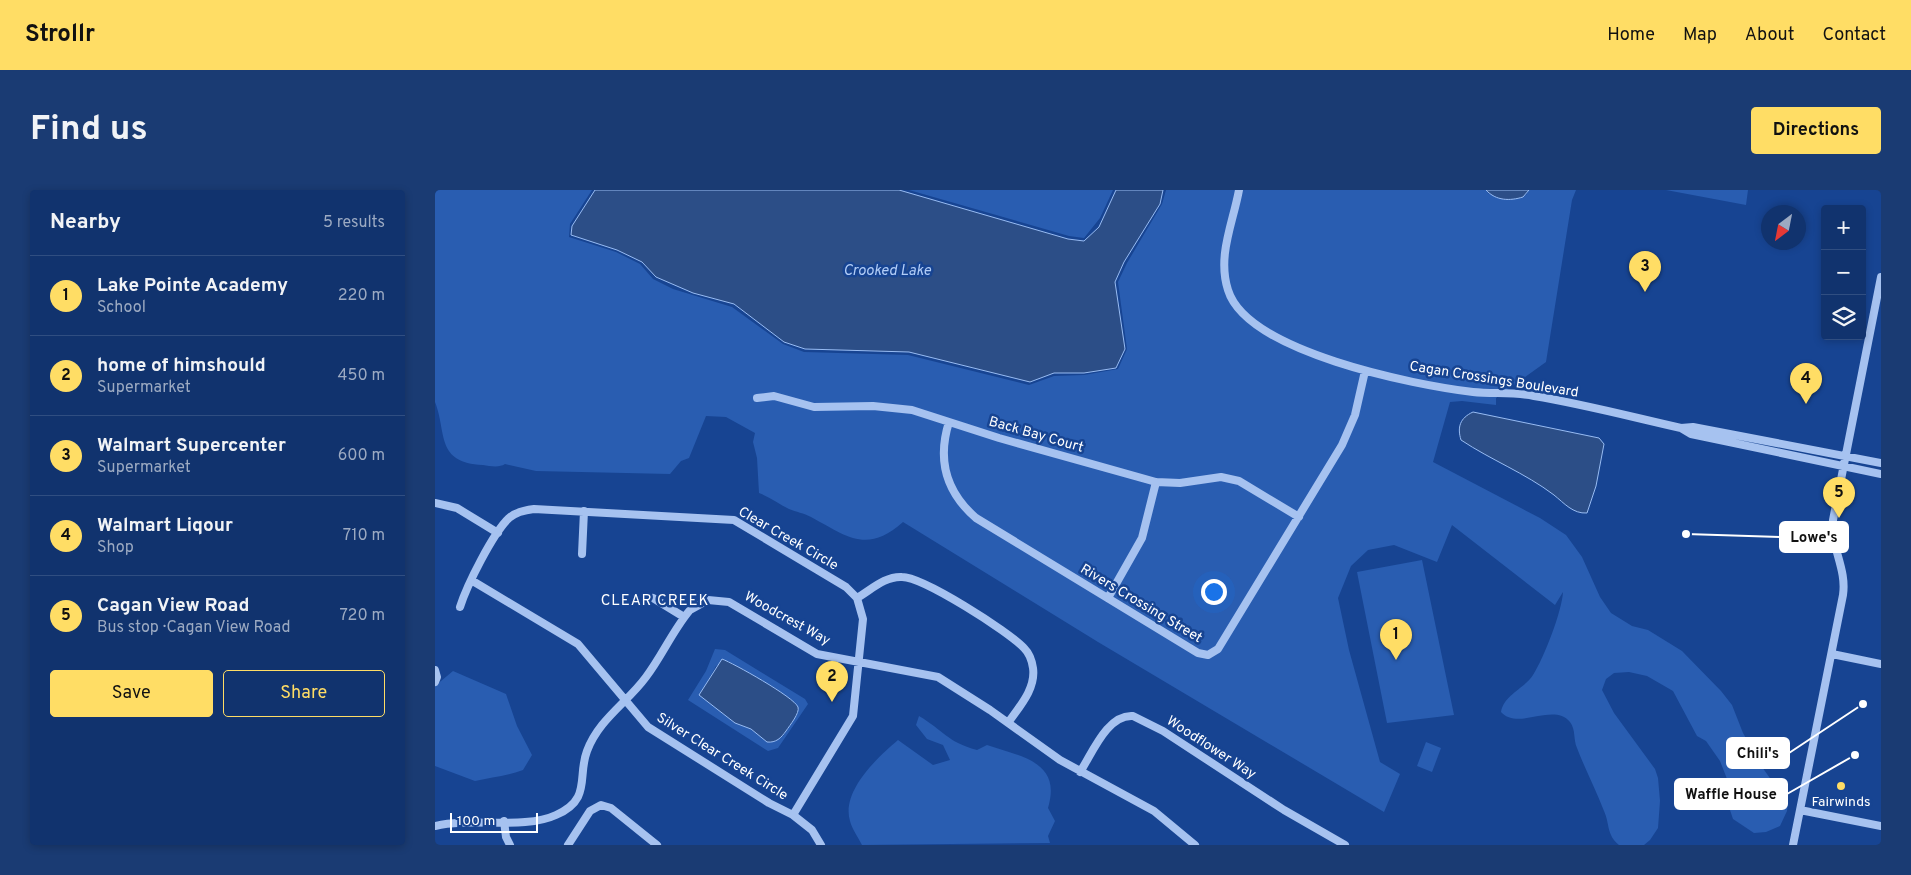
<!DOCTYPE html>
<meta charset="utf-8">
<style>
body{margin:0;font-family:Overpass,sans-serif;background:#1a3b73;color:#f1f3f6}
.controls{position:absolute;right:15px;top:15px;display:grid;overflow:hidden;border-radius:5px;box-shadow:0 2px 8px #0003}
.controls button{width:45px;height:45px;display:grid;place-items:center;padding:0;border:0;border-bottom:1px solid #304e81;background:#11336e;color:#f1f3f6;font:25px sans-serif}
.compass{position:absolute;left:1326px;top:15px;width:45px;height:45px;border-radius:50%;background:#11336e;box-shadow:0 2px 8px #0003;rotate:212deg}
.scale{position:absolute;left:15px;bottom:12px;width:88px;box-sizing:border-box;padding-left:5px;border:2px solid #fff;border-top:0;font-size:14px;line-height:18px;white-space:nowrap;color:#fff;-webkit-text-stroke:4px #174492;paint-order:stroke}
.you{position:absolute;left:778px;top:401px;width:18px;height:18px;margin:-12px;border:4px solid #fff;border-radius:50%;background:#1a73e8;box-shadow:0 0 0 8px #1a73e833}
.badge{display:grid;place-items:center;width:32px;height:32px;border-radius:50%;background:#ffdd65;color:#111;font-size:16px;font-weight:700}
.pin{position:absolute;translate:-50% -41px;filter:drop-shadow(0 1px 2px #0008)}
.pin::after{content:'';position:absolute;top:26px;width:18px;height:15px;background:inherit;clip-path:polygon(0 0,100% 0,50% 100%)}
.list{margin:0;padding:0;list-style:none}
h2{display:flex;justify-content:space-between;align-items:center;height:65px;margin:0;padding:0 20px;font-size:21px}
h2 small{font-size:16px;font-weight:400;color:#9caac2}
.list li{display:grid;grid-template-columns:32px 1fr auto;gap:15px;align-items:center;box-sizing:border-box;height:80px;padding:0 20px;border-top:1px solid #304e81}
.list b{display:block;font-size:19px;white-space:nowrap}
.list p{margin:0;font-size:16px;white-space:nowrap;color:#9caac2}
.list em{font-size:16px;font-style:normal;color:#9caac2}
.actions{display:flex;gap:10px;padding:15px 20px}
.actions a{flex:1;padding:11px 0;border:1px solid #ffdd65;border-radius:5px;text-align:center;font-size:18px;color:#ffdd65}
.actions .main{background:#ffdd65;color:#111}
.icon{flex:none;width:28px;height:28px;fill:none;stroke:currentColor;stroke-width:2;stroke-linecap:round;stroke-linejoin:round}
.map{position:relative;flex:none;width:1446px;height:655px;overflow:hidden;border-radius:5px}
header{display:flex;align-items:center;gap:30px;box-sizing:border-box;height:70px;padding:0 25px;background:#ffdd65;color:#111}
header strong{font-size:24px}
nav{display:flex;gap:28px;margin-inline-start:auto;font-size:18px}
.intro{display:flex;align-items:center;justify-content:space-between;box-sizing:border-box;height:120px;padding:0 30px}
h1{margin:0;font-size:35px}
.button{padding:12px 22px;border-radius:5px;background:#ffdd65;color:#111;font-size:18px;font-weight:700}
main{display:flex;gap:30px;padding:0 30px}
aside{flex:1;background:#11336e;border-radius:5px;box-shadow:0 2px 8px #0003}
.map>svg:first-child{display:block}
</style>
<header>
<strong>Strollr</strong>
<nav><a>Home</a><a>Map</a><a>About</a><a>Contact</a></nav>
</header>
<div class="intro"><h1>Find us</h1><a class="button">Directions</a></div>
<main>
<aside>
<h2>Nearby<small>5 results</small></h2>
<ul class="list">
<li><span class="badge">1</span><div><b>Lake Pointe Academy</b><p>School</p></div><em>220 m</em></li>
<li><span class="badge">2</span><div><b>home of himshould</b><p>Supermarket</p></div><em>450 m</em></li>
<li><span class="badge">3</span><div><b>Walmart Supercenter</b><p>Supermarket</p></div><em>600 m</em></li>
<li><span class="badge">4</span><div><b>Walmart Liqour</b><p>Shop</p></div><em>710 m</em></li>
<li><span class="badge">5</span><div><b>Cagan View Road</b><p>Bus stop · Cagan View Road</p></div><em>720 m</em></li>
</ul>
<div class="actions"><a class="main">Save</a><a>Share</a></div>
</aside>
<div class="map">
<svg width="1446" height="655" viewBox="0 0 1446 655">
<rect width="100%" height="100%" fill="#174492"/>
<!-- green -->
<path fill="#295db1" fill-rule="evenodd" d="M0,0H157L135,34L134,47L181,62L205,74L218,89L238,99L297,117L348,154L369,162L473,165L594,195L619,186L649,185L683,179L692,159L683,92L692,73L727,14L731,0H1051L1054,4L1091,5L1094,0H1141L1137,10L1111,172L1061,208V215L1027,211L1015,212L998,272L1105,328L1131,345L1147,367L1165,407L1176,423L1197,436L1213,440L1247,461L1286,501L1297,515L1308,543L1327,577L1342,598L1350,604L1353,613L1352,621L1345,636L1331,642L1319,643L1298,629L1295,620L1294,594L1285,571L1271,551L1262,546L1238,501L1212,486L1194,482L1179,483L1171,489L1167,500L1179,523L1220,579L1223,588L1225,611L1223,638L1215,650L1209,655H1184C1171,644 1175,634 1169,621C1161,600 1150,579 1142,558C1138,549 1141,540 1135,532C1118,512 1083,541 1066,522C1069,505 1089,499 1098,485C1109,468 1127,421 1128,402L1120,415L1017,335L1002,372L959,355L933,360L916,376L903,408L914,460L945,572L965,584L949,622L663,452L468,332C432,364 413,347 376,327C369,323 361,322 354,319C344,314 335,307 324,303L322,268L318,252L320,243L291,227L271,226L254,268L246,271L235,284L101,281L70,274C64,278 55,276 48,275C0,273 12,242 0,212Z
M474,0H678L665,28L649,48L634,46Z
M1231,0H1313L1311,15Z
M987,370L1019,525L952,533L922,382Z
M280,459L290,460L370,509L373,514L343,558L333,561L253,510L271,481ZM293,471L340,498L359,512L363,523L348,546L326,547L316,539L300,533L265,505L281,476Z
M18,481L71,504L82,536L97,565L88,580C72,586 56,587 40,591L0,576V496Z
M484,526C508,540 512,552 542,560L552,555C586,567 627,571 613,618L620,631L613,646L615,653L427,655C423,647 417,639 415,631C406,601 443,567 463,550L498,575L515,570L508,555L492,549L481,535Z
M991,552L1006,558L997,582L982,576Z"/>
<!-- water -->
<path fill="#2c4e87" stroke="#98bcf3" d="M160,0H464L633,49L649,51L664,37L681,0H728L725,14L689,72L680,92L690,159L681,178L649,183H619L595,192L474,162L370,159L349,152L299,114L258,103L221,87L207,72L182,60L136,45L137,36Z
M1051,0H1094L1088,7C1075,11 1061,11 1051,0Z
M1038,222L1164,248L1169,254L1161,296L1152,323C1138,324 1129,313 1119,305C1090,283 1056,270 1026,250C1022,237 1025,228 1038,222Z
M287,469C298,473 359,507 363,517C365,523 355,535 351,541C346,548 341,553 332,552L316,539L300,533L264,505Z"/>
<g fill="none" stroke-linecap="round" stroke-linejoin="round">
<!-- minor -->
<path stroke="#a6c2f0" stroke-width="8" d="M804,0C798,33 782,66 793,100C812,162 979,195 1038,202C1058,204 1079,202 1099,206C1148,214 1197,227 1246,238L1258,237L1446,273
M322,208L339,206L379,217L438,216L477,220L564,248L721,292L745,293L786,287L804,291L864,327
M514,232C502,270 511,302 541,328L763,463L773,465L783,459L907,255L920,225L930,181
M1246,238L1256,244L1446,284
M0,313L22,318L63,343
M147,364L149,321
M36,390L143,454L213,537L334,613L358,625L377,640L386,655
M218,408L249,427
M422,408C436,400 450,386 467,387C488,387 573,441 589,458C594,463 597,471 598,478C601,499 584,517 573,533
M673,408L707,348L721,292
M25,417C32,395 58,343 74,328C81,322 90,320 99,319L299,330L411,397L422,408L428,429L418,526L358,625
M1397,464L1446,474
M0,480L2,487L0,492
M645,582C657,564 672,524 698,526L728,541L849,620L910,655
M1365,620L1446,636
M69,631L71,647L75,655
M0,636C37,627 89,640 121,625C157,609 142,587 152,561C164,529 192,513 211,487C227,466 238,440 255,420L273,410L294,412L382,464L503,487L555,520L625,570L719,621L760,655
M133,655L155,621L166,615L176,618L222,655
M1358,655L1408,405C1412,378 1395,357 1398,330L1446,87"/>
</g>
<!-- markers -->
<circle fill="#ffdd65" stroke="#174492" stroke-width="2" cx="1406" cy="596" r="5"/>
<g text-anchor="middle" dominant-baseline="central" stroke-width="5" stroke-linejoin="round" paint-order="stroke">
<!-- street labels -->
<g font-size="14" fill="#fff" stroke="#174492">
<text transform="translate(1059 190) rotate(9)">Cagan Crossings Boulevard</text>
<text transform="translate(601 245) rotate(16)">Back Bay Court</text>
<text transform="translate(353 349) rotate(30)">Clear Creek Circle</text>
<text transform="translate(706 414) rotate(31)">Rivers Crossing Street</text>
<text transform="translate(352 429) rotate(29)">Woodcrest Way</text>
<text transform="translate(776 558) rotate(33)">Woodflower Way</text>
<text transform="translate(287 567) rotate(32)">Silver Clear Creek Circle</text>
</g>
<!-- poi labels -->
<g font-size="14" fill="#fff" stroke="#174492">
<text x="1406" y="612">Fairwinds</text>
</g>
<!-- water labels -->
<g font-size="15" font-style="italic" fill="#b2cdf7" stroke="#174492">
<text x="452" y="81">Crooked Lake</text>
</g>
<!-- neighbourhood labels -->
<g font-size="15" letter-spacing="1" fill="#fff" stroke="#174492">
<text x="220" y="411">CLEAR CREEK</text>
</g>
</g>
<!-- callouts -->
<path fill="none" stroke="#fff" stroke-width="2" d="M1251 344L1345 347M1428 514L1354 563M1420 565L1352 604"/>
<g fill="#fff" stroke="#174492" stroke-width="2">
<circle cx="1251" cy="344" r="5"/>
<circle cx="1428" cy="514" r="5"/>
<circle cx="1420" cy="565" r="5"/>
</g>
<g fill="#fff" stroke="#fff" stroke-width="2">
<rect x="1345" y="332" width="68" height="30" rx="5"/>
<rect x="1292" y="548" width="62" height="30" rx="5"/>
<rect x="1240" y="589" width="112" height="30" rx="5"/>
</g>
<g font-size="15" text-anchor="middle" font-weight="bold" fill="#111">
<text x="1379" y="352">Lowe's</text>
<text x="1323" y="568">Chili's</text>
<text x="1296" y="609">Waffle House</text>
</g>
</svg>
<div class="controls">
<button>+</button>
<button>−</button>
<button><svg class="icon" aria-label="layers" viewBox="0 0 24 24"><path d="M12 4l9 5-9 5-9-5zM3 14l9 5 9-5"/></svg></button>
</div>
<svg class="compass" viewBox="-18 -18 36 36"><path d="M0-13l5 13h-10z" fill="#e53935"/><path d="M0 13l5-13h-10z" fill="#9caac2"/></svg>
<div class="scale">100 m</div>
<div class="you"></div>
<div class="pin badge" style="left:961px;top:470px">1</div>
<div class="pin badge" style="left:397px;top:512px">2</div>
<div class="pin badge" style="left:1210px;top:102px">3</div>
<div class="pin badge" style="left:1371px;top:214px">4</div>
<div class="pin badge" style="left:1404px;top:328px">5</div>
</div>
</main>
